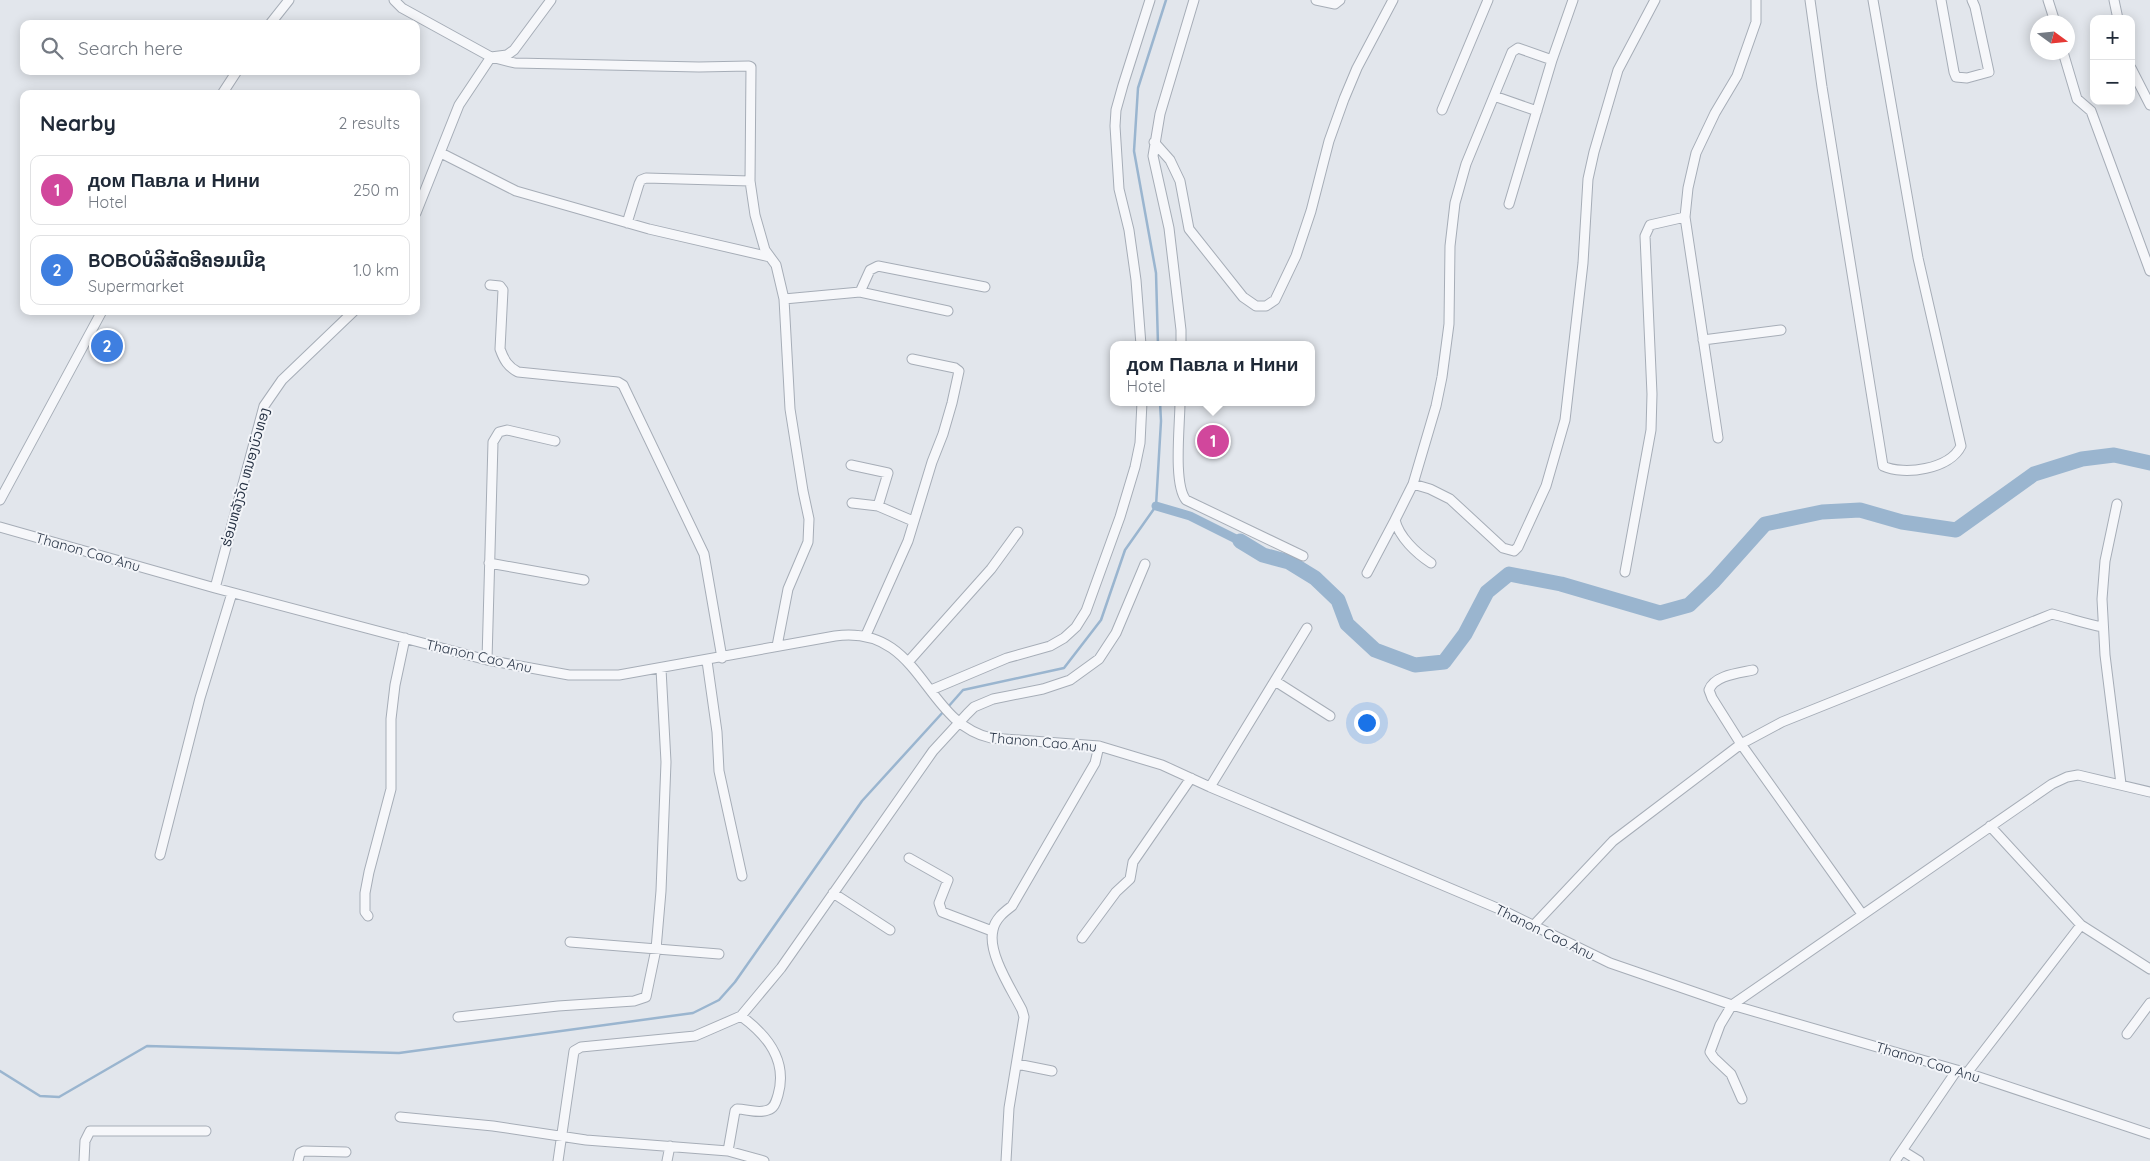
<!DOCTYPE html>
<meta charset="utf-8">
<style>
body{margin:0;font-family:Quicksand,"Noto Sans Lao",sans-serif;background:#f6f6f7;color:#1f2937}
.controls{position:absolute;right:15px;top:15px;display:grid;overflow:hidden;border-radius:10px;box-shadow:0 2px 12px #0003}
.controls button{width:45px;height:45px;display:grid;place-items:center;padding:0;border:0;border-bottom:1px solid #e0e1e3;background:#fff;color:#1f2937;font:25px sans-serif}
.compass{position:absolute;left:2030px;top:15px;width:45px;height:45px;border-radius:50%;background:#fff;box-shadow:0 2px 12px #0003;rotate:105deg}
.you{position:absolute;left:1366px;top:722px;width:18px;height:18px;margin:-12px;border:4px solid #fff;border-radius:50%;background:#1a73e8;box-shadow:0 0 0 8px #1a73e833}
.badge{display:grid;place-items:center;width:32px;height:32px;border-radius:50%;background:#dc3d57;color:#fff;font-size:16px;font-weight:700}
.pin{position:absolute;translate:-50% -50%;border:2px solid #fff;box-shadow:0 1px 5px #0006}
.popup{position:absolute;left:1110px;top:341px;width:205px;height:65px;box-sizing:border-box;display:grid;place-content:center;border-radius:10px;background:#fff;filter:drop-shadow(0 1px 4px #0005);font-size:16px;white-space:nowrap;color:#747a83}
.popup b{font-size:19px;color:#1f2937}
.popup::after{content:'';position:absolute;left:50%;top:100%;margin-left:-10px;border:10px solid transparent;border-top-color:#fff}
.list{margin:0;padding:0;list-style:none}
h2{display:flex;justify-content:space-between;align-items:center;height:65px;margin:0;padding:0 20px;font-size:21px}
h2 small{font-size:16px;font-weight:400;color:#747a83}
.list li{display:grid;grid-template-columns:32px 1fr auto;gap:15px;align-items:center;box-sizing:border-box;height:70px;margin:0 10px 10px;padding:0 10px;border:1px solid #e0e1e3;border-radius:10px}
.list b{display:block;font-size:19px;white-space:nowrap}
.list p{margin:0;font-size:16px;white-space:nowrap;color:#747a83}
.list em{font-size:16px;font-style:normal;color:#747a83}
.icon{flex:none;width:28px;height:28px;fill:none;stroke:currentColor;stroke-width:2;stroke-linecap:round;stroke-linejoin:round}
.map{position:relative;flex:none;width:2150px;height:1161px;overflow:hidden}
.search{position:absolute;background:#fff;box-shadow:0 2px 12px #0003;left:20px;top:20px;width:400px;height:55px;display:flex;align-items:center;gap:12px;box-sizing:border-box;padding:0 18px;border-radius:10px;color:#747a83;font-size:19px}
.panel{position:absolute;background:#fff;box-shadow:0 2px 12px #0003;left:20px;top:90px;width:400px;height:225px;border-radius:10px}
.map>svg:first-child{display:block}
</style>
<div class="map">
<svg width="2150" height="1161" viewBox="0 0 2150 1161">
<rect width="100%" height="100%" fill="#e2e6ec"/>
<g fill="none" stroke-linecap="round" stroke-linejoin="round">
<!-- stream -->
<path stroke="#9ab5cf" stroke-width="2.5" d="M1158,345L1156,273L1134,151L1138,88L1166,0
M948,707L963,690L1064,668L1101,620L1125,550L1156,506L1161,421L1160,402
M0,1071L40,1096L59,1097L147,1046L399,1053L693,1013L719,1000L735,982L862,801L944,711"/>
<!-- canal -->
<path stroke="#9ab5cf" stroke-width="9" d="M1156,506L1190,516L1240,541"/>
<!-- river -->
<path stroke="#9ab5cf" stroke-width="15" d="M1240,541L1263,555L1289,562L1315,578L1338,600L1347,624L1375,650L1415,665L1444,662L1465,634L1487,592L1509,574L1561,584L1660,613L1689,605L1714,581L1765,524L1822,512L1860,510L1902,522L1956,530L2034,474L2082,459L2114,455L2150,463"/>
<!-- minor casing -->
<g stroke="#a6adb7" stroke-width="11">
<path id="minor" d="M394,0L402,8L491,57L515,63L699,67L749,66L751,67L750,181L755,215L765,250L776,265L784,299L790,409L803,491L809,519L808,542L788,589L777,646
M1316,0L1335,4L1340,0
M1810,0L1822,87L1883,466C1904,476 1950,469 1961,446L1918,258L1873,0
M1941,0L1954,72L1956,77L1967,78L1989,72L1975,7L1972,0
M2048,0L2055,22
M2114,0L2118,19
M270,24L289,0
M2063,52L2077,99L2091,111L2150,271
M2131,68L2150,105
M222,94L237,71
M1494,96L1537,111
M1442,110L1488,0
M1154,142L1170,160L1180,181L1189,229L1243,297L1256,306H1266L1275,300L1296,256L1311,211L1329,141L1344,99L1357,68L1393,0
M441,153L516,191L649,229L770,257
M1509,204L1552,60L1573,0
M416,213L459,105L491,57L507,55L514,50L551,0
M627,223L639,184L641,180L646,178L750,181
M490,285L500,286L503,290L500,349C504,360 508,367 518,372L618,382L623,385L704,554L722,658
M860,292L870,270L878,266L985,287
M784,299L860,292L948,311
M1703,340L1781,330
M1141,345L1136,280L1129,230L1119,189L1115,126L1116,110L1123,85L1150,0
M1181,345V330L1169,228L1153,156L1160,114L1194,0
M1180,402C1180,425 1173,484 1186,500L1303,556
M1718,438L1685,217L1688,188L1696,153L1715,113L1737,76L1756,22V0
M851,465L888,473L878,506
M1413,484L1430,489L1450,499L1503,548L1514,551L1518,547L1546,486L1565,420L1583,263L1588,179L1594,152L1618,70L1655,0
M0,500L102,311
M852,503L878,506L913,521
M2117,504L2105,561L2102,599L2105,655L2121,784
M0,527L215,588L487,660L569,675H619L835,636C922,624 923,723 991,738L1099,746L1162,765L1210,787L1504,911L1610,963L1732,1005L1967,1073L2150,1134
M489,563L584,580
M1431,563C1416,553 1399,537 1395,520L1413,484L1436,406L1442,377L1449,324L1450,246L1455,203L1466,164L1512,52L1518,48L1552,60
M1625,572L1651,430L1652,394L1645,236L1650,225L1685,217
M1367,573L1395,520
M215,588L264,406L282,380L354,311
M866,635L908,541L932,462L943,434L952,403L959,371L955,368L912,359
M487,660L493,442L499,432L507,430L555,441
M707,661L717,732L719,771L742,876
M909,661L991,569L1018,532
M1753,670C1740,673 1714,675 1709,690L1712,698L1741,744L1862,914
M1275,681L1330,716
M931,690L1007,658L1050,646L1064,638L1076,627L1086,611L1120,517L1135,467L1140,443L1142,402
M1210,787L1307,628
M1990,826L2081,925L2150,969
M160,855L200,698L232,593
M909,858L948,880L939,903L942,912L992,931
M833,893L890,930
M368,916L365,912V893L369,872L391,789V719L395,685L405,638
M1533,926L1613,841L1741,744L1782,722L2052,614C2069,618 2085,624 2103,627
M1082,938L1116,892L1130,879L1133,862L1191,778
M570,942L719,954
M458,1017L558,1006L634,1001L646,997L656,949L661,891L666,762L661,669
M2127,1034L2150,1003
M1017,1064L1052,1071
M1967,1073L2081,925
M1742,1099L1731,1074L1714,1058L1710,1052L1720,1025L1732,1005L2052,784L2067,777L2078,775L2150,792
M400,1117L493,1126L586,1140L728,1151L764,1161
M728,1151L735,1111L737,1109C747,1109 758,1114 768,1110C775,1108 776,1101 778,1095C788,1060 767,1035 741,1016
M1903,1151L1919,1161
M84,1161L85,1141L90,1131H206
M298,1161L300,1153L304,1151L346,1152
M558,1161L574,1051L581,1047L695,1036L741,1016L781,968L933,751L967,714L974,707L993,699L1043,689L1070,680L1099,659L1116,633L1145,564
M667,1161L670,1146
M1006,1161L1009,1108L1024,1017L1022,1010C1012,990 987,953 993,930C995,919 1004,912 1012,906L1095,763L1099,746
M1895,1161L1957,1070"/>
</g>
<!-- minor -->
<use href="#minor" stroke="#f6f7fa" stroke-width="9"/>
</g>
<g text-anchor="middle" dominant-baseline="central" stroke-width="4" stroke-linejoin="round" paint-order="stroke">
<!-- street labels -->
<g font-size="14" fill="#283446" stroke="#f3f5f9">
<text transform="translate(245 477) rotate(-74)">ຮ່ອມຫລັງວັດ ຫນອງບົວທອງ</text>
<text transform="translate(88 552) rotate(16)">Thanon Cao Anu</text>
<text transform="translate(479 656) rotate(13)">Thanon Cao Anu</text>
<text transform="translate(1043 742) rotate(5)">Thanon Cao Anu</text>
<text transform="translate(1545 932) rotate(26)">Thanon Cao Anu</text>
<text transform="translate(1928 1062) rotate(17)">Thanon Cao Anu</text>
</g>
</g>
</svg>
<div class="controls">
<button>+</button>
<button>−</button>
</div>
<svg class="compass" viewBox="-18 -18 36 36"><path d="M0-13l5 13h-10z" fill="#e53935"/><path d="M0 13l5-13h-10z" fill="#747a83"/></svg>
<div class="you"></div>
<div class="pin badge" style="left:1213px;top:441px;background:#d1479c">1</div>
<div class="popup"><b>дом Павла и Нини</b>Hotel</div>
<div class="pin badge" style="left:107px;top:346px;background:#3f7fe0">2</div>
<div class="search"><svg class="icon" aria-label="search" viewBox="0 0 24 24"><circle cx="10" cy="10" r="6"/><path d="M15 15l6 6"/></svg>Search here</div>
<section class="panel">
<h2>Nearby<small>2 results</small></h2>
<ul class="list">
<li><span class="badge" style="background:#d1479c">1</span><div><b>дом Павла и Нини</b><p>Hotel</p></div><em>250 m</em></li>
<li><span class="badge" style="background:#3f7fe0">2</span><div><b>BOBOບໍລິສັດອີຄອມເມີຊ</b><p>Supermarket</p></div><em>1.0 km</em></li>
</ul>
</section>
</div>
